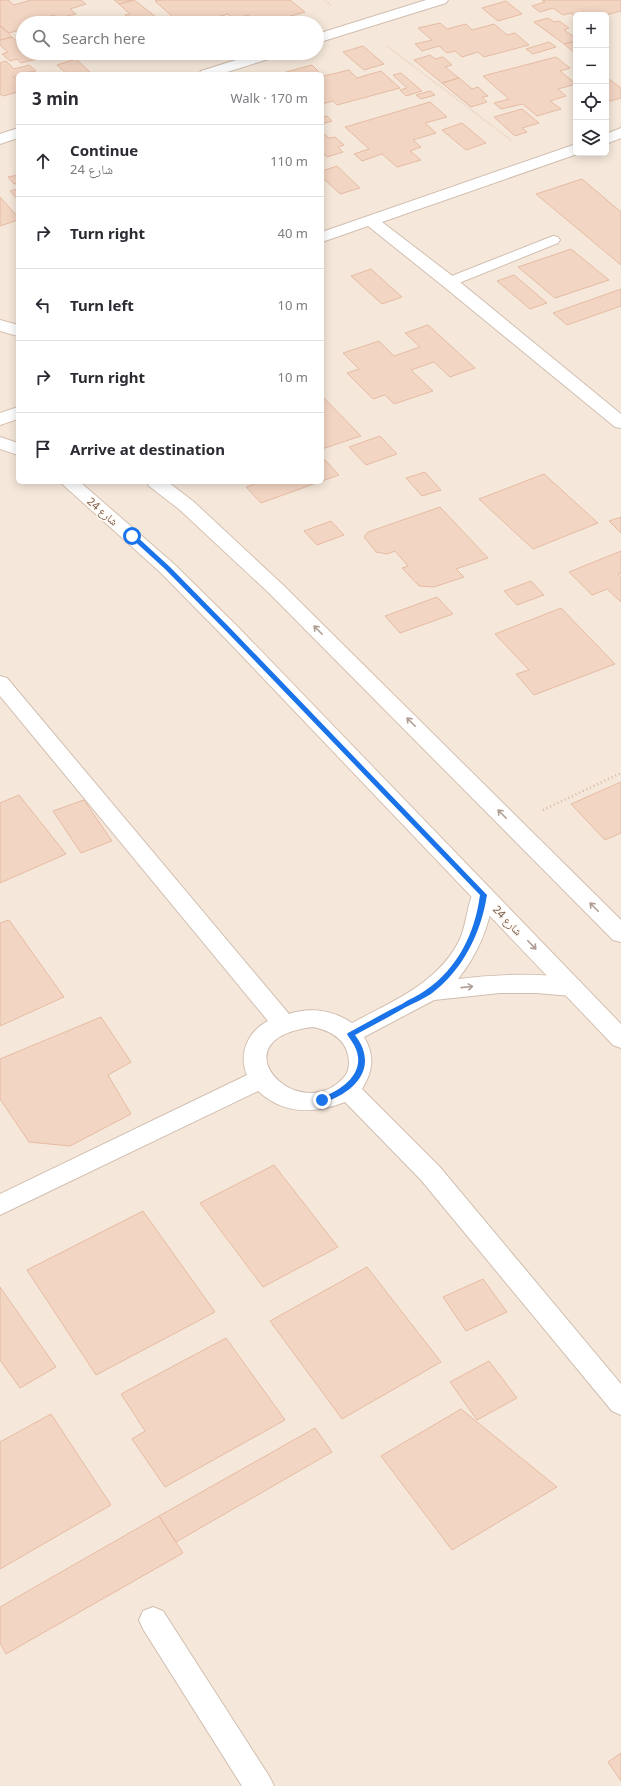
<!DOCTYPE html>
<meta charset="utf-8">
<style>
body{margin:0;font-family:"Noto Sans","Noto Naskh Arabic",sans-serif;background:#f2f2f3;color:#2b2b33}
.controls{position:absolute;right:12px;top:12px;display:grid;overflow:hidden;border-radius:6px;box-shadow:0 2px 10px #0003}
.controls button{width:36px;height:36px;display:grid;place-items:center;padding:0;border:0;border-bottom:1px solid #e1e1e2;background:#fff;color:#2b2b33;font:20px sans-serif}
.stop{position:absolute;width:12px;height:12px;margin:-9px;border:3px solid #1a73e8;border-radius:50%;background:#fff}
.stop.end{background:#1a73e8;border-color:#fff;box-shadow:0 1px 4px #0008}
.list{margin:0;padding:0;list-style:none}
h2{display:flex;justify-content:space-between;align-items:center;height:52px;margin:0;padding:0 16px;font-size:17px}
h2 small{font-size:13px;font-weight:400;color:#7c7c81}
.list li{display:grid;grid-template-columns:26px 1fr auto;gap:12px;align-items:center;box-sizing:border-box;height:72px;padding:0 16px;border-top:1px solid #e1e1e2}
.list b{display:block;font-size:15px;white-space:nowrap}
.list p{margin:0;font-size:13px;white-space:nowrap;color:#7c7c81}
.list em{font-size:13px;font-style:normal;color:#7c7c81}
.icon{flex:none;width:22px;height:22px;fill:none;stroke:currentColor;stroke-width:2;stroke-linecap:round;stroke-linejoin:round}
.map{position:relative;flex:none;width:621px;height:1786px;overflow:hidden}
.search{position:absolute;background:#fff;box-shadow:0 2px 10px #0003;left:16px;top:16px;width:308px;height:44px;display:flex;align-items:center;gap:10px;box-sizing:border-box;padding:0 14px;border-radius:22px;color:#7c7c81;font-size:15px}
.panel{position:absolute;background:#fff;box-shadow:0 2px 10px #0003;left:16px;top:72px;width:308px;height:412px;border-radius:6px}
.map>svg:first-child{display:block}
</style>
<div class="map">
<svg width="621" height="1786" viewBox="0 0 621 1786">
<rect width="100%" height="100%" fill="#fdf6ec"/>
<!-- residential -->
<path fill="#f5e8da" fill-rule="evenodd" d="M0,0H621V1786H0ZM576,15H606V153H576ZM23,23H317V53H23ZM18,74H322V482H18Z"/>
<!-- building -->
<path fill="#f3d5c3" stroke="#e6bba3" d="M0,0H8L14,5L31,0H81L86,4L70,9L76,14L59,18L54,15L40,19L44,22L42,23H23V29L9,33L0,25Z
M114,0H132L119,4Z
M134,0L160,20L151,23H143L140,21L134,23L125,15L130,14L119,4Z
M158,0H290L305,12L280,19L277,16L256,22L248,15L234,19L228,14L195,23H172L167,18L173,17L155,1Z
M542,0H621V11L606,15H576V17L571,13L563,15L553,8L540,12L532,6L545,2Z
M506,1L522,14L498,21L482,8Z
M548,18L554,22L559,21L569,28L564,30L576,38V41L564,44L534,22Z
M440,23L447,29L466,24L472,30L494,24L507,35L515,33L529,45L484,57L478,52L462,57L455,51L447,53L439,46L422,51L415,44L432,40L418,28Z
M0,26L12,37L0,40Z
M12,37L23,47V53H30L37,59L21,63L17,59L10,61L2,54L8,52L0,45V40Z
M576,41V54L564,44Z
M549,42L556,47L533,54L526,49Z
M363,46L384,64L364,70L343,52Z
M131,53H156L137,58Z
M430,55L435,59L443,57L452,65L445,67L459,78L442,83L414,60Z
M556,57L570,68L560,71L576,84L558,89L566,96L550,101L561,109L537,116L523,104L501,109L494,103L509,99L483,76Z
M76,59L92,74H67L57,65Z
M6,61L14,69L29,65L36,71L18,74V76L13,77L18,81V92L3,96L0,94V63Z
M312,65L321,74H279Z
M349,70L357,78L381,71L400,88L337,105L333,101L322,104V75L324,76Z
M401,73L422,91L406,96L400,90L407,88L393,75Z
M606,77L621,88V98L610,101L606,98Z
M459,78L472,89L478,87L488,96L482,97L487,102L471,107L442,83Z
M430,91L435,95L421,99L416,95Z
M430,102L447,117L425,123L436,133L413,140L421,147L410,151L421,160L397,167L382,154L362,161L354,154L369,149L345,127Z
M522,109L539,123L522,128L527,132L515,136L494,117Z
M327,116L332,121L322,124V117Z
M462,123L486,143L466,150L442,130Z
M322,132L329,138L335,137L344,145L338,147L343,152L327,157L322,152Z
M337,166L360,188L340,194L322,177V171Z
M18,175V183L14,184L8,177Z
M582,179L621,212V265L536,194Z
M18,189V200L10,191Z
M0,197L18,217V220L0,226Z
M571,249L609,280L555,298L518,267Z
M371,269L402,297L382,304L351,276Z
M514,275L547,303L530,309L497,281Z
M621,289V306L567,325L553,313Z
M428,325L475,368L450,377L434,362L411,370L433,391L394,404L385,395L373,399L347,373L359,369L343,353L379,341L394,356L420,347L405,333Z
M322,396L361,436L322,449Z
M380,436L397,454L366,465L349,447Z
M324,459L339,475L322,481V460Z
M425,472L441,490L422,496L406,478Z
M544,474L598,523L533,549L479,499Z
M260,482H319L261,503L246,487Z
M440,507L488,558L456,569L464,577L434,587L419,586L402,568L408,566L395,551L387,554L376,552L364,537L368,532Z
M621,517V533L609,521Z
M331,521L344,535L317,545L304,531Z
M621,551V573L618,574L621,577V602L607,589L592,595L569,572Z
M531,581L544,595L517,605L504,591Z
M437,597L453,614L400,633L385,616Z
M561,608L615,664L534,695L516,674L529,670L495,634Z
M621,782V833L605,840L571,804Z
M19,795L66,854L0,883V803Z
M84,800L112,841L81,853L53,811Z
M9,920L64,997L0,1026V923Z
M101,1017L131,1062L108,1075L131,1114L70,1146L29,1142L0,1099V1059Z
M274,1165L338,1247L263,1287L200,1203Z
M143,1211L215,1312L96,1375L27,1270Z
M367,1267L441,1362L342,1419L270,1321Z
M483,1279L507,1312L466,1331L443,1297Z
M0,1287L56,1367L20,1388L0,1360Z
M226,1338L285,1420L165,1487L132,1439L145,1431L121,1394Z
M489,1361L517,1398L477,1420L450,1382Z
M461,1409L557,1487L452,1550L381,1456Z
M51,1414L111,1505L0,1569V1442Z
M315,1428L332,1452L176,1542L159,1516Z
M159,1516L183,1553L6,1654L0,1643V1607Z
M621,1753V1781L608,1762Z"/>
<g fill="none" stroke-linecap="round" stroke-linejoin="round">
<!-- lane casing -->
<g stroke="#d1beb0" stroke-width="2">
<path id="lane" d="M553,236L558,237L560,240L558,243L454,285L449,287L444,285L441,282L444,279Z"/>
</g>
<!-- street casing -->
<g stroke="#d1beb0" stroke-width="2">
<path id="street" d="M426,0H448L446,3L317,43V34Z
M258,53H280L278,56L221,74H199L201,71Z
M18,128V138L0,144V134Z
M621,128V138L606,144V134Z
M576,144V153H580L382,222L455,278L621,414V428L615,427L443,286L368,226L322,242V232Z
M0,676L7,678L289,1014C310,1007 333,1010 352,1023C393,1001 439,983 460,939C467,923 467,903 475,889L483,887L491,889L494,895C489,927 478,954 458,979C490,975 549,971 580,981L583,987L580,993L572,996L536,993H500L434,1000L364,1037C375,1056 373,1071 362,1089L439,1166L621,1384V1415L612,1411L421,1180L345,1102C314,1114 284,1115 258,1091L0,1215V1194L247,1075C238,1054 248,1031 268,1021L0,696ZM313,1027C332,1031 348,1040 349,1062C349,1067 348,1072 345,1076C300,1130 212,1039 313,1027Z
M153,1607L163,1611L269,1776L274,1786H242L143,1629L139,1620L143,1611Z"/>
</g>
<!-- secondary casing -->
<g stroke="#d6c0b0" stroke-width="2">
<path id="secondary" d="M0,320L18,325V336L0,331Z
M18,407V419L0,425V413Z
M0,437L18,443V455L0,449Z
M60,482H80L174,564L237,626L621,1024V1048L613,1045L223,636L160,572Z
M147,482H168L194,502L283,585L621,920V942L613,940L269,593L180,510L149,486Z"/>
</g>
<!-- path-far1 -->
<path stroke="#d9b8a5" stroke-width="2" stroke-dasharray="0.5 2" stroke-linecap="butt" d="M324,0L331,5
M387,46L512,141"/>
<!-- path -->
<path stroke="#d9b8a5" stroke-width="2.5" stroke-dasharray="1 3" stroke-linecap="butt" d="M543,810L621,773"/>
<!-- lane -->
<use href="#lane" fill="#fff" fill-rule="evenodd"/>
<!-- street -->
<use href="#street" fill="#fff" fill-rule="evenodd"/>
<!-- secondary -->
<use href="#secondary" fill="#fff" fill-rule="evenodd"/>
</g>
<!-- one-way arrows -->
<defs><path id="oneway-shaft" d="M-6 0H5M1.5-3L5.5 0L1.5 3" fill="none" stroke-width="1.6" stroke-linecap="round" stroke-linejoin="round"/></defs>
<g stroke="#af9d94">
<use href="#oneway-shaft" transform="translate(318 630) rotate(-135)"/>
<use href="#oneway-shaft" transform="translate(411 722) rotate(-135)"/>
<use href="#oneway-shaft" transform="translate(502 814) rotate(-135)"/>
<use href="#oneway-shaft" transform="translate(594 907) rotate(-135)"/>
<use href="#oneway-shaft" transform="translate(532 945) rotate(46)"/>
<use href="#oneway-shaft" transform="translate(467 987) rotate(-6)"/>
</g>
<!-- route -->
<path fill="#1a73e8" d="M130,534H134L170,567L232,630L487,895C481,933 463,970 431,994C423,999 414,1003 406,1007C389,1017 372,1026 355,1035C380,1068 354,1093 322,1103L318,1100L320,1098C341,1091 369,1072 354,1045C352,1041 349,1038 347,1034L348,1033C366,1023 384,1013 402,1004C409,999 418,996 426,990C458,968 475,933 480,895L228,633L165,569L130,537Z"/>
<g text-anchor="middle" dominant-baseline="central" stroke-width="3" stroke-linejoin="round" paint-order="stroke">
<!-- street labels -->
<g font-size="11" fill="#7a5c4d" stroke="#fffaf3">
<text transform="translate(103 511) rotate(41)">شارع 24</text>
<text transform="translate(508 920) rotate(46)">شارع 24</text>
</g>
</g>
</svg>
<div class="controls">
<button>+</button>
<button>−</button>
<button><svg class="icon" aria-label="locate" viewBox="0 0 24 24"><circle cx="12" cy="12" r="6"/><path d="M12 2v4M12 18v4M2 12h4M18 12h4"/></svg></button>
<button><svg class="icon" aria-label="layers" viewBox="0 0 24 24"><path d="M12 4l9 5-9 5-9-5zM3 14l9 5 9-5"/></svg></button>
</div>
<div class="stop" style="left:132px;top:536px"></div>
<div class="stop end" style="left:322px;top:1100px"></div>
<div class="search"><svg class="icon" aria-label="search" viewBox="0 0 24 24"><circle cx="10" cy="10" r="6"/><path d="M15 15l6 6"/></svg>Search here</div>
<section class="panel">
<h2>3 min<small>Walk · 170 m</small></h2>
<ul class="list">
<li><svg class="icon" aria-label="ahead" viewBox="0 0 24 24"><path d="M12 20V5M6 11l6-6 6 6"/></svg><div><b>Continue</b><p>شارع 24</p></div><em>110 m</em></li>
<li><svg class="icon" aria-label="right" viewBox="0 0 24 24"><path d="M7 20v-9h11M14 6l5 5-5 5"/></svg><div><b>Turn right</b></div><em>40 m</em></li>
<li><svg class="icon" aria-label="left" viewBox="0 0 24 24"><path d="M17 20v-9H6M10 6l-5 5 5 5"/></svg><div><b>Turn left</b></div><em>10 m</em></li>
<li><svg class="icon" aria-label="right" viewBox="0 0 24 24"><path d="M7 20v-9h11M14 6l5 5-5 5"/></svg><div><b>Turn right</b></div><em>10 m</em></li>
<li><svg class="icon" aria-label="arrive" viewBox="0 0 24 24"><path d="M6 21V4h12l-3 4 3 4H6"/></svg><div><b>Arrive at destination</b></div></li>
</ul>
</section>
</div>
